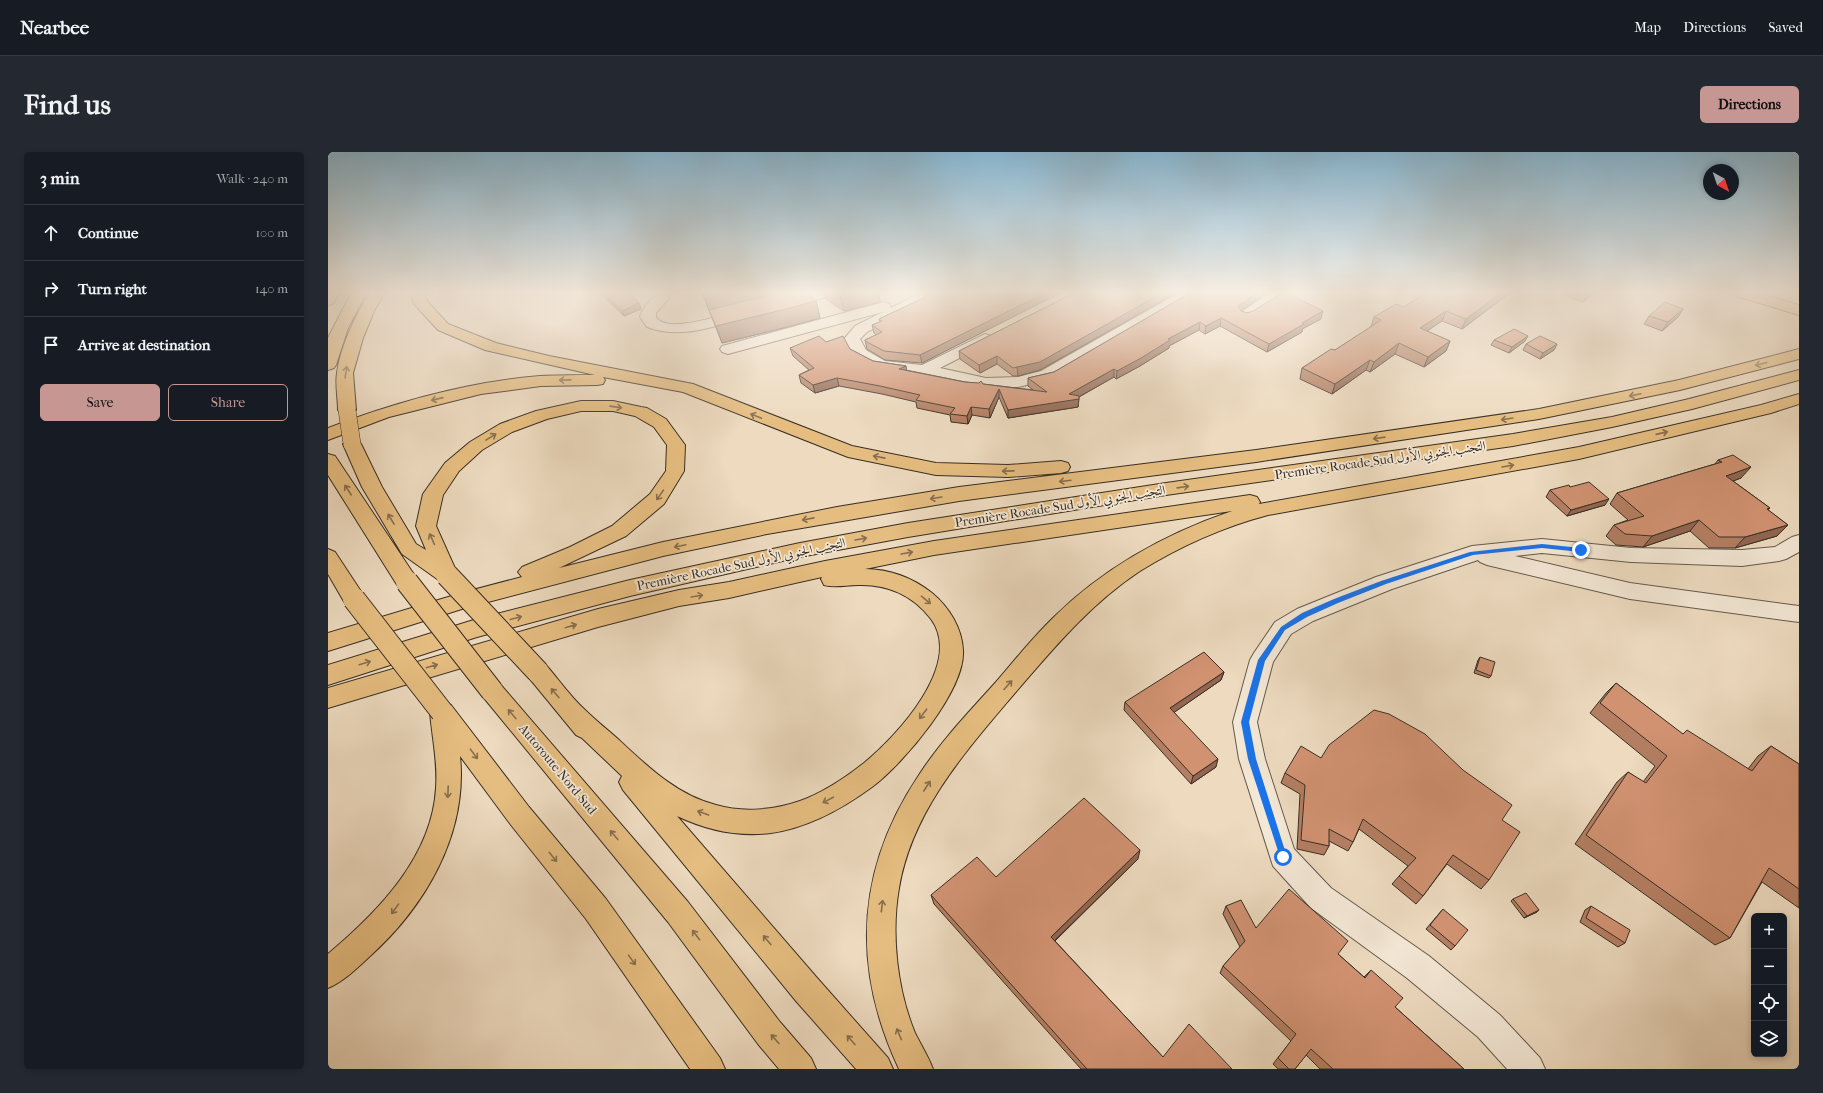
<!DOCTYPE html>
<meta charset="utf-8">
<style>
body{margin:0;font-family:"IM FELL French Canon",Amiri,serif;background:#242831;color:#f1f3f6}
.controls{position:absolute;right:12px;bottom:12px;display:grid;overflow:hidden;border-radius:6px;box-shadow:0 2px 6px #0003}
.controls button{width:36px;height:36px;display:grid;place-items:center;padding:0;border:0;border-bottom:1px solid #363941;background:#171b24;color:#f1f3f6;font:20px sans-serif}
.compass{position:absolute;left:1375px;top:12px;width:36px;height:36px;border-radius:50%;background:#171b24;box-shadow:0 2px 6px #0003;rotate:140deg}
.stop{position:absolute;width:12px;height:12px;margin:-9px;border:3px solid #1a73e8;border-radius:50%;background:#fff}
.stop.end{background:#1a73e8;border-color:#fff;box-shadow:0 1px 4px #0008}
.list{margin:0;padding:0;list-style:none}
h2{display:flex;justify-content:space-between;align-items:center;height:52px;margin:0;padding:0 16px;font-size:17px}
h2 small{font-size:13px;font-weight:400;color:#9ea1a6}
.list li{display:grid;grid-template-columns:26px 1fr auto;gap:12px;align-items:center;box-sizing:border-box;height:56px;padding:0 16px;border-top:1px solid #363941}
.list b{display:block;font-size:15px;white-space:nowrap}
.list em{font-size:13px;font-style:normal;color:#9ea1a6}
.actions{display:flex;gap:8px;padding:12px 16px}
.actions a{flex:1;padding:9px 0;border:1px solid #c59692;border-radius:6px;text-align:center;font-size:14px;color:#c59692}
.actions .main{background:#c59692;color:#111}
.icon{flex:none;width:22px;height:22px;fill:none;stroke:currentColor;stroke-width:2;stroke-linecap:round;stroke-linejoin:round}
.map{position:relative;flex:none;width:1471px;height:917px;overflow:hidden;border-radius:6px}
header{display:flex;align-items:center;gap:24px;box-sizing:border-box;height:56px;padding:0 20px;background:#171b24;border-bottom:1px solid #363941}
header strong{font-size:19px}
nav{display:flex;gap:22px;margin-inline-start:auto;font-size:14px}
.intro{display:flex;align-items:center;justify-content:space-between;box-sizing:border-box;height:96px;padding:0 24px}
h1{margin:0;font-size:28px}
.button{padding:10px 18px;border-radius:6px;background:#c59692;color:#111;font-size:14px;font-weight:700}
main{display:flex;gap:24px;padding:0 24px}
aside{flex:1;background:#171b24;border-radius:6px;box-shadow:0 2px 6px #0003}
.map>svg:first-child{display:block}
</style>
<header>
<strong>Nearbee</strong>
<nav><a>Map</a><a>Directions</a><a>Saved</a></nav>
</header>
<div class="intro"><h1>Find us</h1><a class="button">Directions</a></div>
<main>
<aside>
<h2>3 min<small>Walk · 240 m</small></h2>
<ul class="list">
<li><svg class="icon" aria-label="ahead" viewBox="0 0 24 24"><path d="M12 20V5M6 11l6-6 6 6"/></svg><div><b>Continue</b></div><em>100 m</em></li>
<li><svg class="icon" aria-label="right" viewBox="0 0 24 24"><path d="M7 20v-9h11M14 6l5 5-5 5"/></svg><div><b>Turn right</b></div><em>140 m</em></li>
<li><svg class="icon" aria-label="arrive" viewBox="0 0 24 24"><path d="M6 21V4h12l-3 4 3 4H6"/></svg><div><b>Arrive at destination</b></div></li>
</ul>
<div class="actions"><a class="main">Save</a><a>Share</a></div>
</aside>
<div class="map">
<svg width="1471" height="917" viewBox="0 0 1471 917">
<rect width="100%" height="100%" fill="#eddabf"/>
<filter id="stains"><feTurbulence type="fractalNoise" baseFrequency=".005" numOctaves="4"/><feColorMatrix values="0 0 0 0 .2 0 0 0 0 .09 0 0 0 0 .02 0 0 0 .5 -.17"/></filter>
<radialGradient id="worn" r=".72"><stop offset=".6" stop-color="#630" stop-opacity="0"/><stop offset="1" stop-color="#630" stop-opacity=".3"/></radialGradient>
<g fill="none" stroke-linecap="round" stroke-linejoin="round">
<!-- minor casing -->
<g stroke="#655a4c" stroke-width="2">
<path id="minor" d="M478,141H504L502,144L453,157L448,155L445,152L448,149Z
M592,141H611L609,144L539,180L532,187L538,198L557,209L594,213L657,182L663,184L665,187L663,190L612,216L658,226L690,225L713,219L851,141H869L867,144L725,227L690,235L658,236L596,223L547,216L525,204L516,187L527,174L555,160L400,202L394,200L392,197L394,194L556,150L561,152L563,156Z
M942,141H960L958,144L923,166L918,168L913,166L910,163L913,160Z
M334,142L339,143L341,146L328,161V165C338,183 397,162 414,157L419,159L422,162L419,165C386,174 353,188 319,175L312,165C314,156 325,144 334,142Z
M1471,383V400L1458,407L1451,409L1414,414L1303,410L1214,401L1187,404L1302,431L1471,454V470L1302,447L1159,413L1152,410L1150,408L1064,437L985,469L963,482L945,510L929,570L937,607L966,697L1003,736L1101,804L1172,863L1212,906L1217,917H1179L1150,885L1079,826L983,756L945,714L911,607L905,570L922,508L926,501L947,470L969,457L1048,425L1144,394L1214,387L1303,396L1414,398L1447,395L1464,385Z"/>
</g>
<!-- major casing -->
<g stroke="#382f25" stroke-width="2">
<path id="major" d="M1406,141H1430L1471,153V163L1408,144Z"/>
</g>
<!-- highway casing -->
<g stroke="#382f25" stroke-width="2">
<path id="highway" d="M0,141H11L5,152L0,153Z
M23,141H38L20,176L8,213L6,216L0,218V186Z
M42,141H57L47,157L35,186L25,221L28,258L25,262L19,263L13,262L10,258C10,246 7,232 9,221C12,196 28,161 42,141Z
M84,141H98L99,149L120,172L168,191L221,204L365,232L524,294L608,311L680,313L733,309L740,311L742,315L740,319L733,321L680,325L608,323L520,305L355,240L275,225L277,228L275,232L269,233L213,234L153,242L61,265L0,288V276C68,250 140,230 212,224C231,223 249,223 267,223L157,198L110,178L87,153L85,150Z
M1471,197V207L1352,238L1211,267L928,310L631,349L439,382L335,404L137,456L0,499V481L137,440L194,425L190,420L194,415L242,395L284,374L322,342L338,319L339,293L326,275L307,264L285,259H253L219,267L184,280L154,298L131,319L115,343L108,374L130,423L126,429L119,431L112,429L74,402L34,335L15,292L18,288L24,286L30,288L33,292L54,335L88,392L98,398L88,374L95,342L117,311L142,290L172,272L208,259L253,249H285L313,255L319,256L338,267L357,293L356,319L336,352L298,384L231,416L335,390L509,355L631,335L928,298L1211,257L1351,228Z
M1471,218V228L1364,257L1284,275L1185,294L838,343L580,385L472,405L302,444L149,485L0,533V513L149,467L302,428L472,391L580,371L838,331L1185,282L1284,265L1361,247Z
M1471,242V252L1443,261L1251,307L940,363C895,375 852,394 812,419C762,452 725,497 686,542C637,600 584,659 571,736C563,782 569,837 587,881C593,893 600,904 605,917H571C523,815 528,717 591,623C613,589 641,560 668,530C687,508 705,485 726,465C777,415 837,382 904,359L606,403L537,417C562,417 585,426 604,441C621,455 634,476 635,498C638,538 575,612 544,635C514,657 479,676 443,681C410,685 378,678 349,664L490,827L560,906L565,917H528L468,849L295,638L291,630L294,624L254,586L248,583L202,527L198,520L202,513L210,510L218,513C231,528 242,544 256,557C267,568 280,578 291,588C320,615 349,643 388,653C415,661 446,658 472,649C494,641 517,626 536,611C569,584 636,512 603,467C585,443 559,432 530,433C518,433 507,436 496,433L493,427L494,425L401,446L351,454L270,475L0,556V536L270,457L351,438L401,430L497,409L606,389L922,343L929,345L932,350L931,352L1251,295L1433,253Z
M0,302L7,304L87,424L90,430L87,436L79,438L71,436L0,323Z
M0,397L7,400L34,441L37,447L34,453L26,455L18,453L0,422Z
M164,529L172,532L360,750L452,870L483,906L488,917H451L430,892L340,770L156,546L152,539L156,532Z
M114,550L123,553L201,655L278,747L392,906L397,917H362L258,767L183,673L132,604C140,682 97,755 41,805C28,817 16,829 0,836V802C50,760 104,705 108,636C110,610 104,585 102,560L105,553Z"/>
</g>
<!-- minor -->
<use href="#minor" fill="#f3e7d5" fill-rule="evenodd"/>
<!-- major -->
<use href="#major" fill="#e6bd80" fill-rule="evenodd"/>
<!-- highway -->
<use href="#highway" fill="#e6bd80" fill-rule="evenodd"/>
<!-- highway-bridge-far1 casing -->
<g stroke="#382f25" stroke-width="18" stroke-linecap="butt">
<path id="highway-bridge-far1" d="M19,258L24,292"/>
</g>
<!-- highway-bridge casing -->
<g stroke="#382f25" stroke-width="24" stroke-linecap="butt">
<path id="highway-bridge" d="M119,423L210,520
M79,430L164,539
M26,447L114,560"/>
</g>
<!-- highway-bridge-far1 -->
<use href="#highway-bridge-far1" stroke="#e6bd80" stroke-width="17"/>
<!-- highway-bridge -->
<use href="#highway-bridge" stroke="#e6bd80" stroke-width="22"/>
</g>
<!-- wall -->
<path fill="#b47e62" stroke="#382f25" d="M272,141H301L311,151L313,157L296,164Z
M374,141L488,149L492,166L459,175L394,191Z
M496,141H551L552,150L516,159L498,147Z
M601,141H732L594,211L557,208L539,197L537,188L548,183L546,181L544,173L552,170L551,167L600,144V142Z
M746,141H848L712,218L690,224H685L669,212L652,221L632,207L631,199Z
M862,141H939L913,159L919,161L993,167L974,177V180L939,200L892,174L877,182L871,178L841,194V196L812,214L788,227L786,225L751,245L750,255L680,266L671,245L662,266L644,263L640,272L623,270L622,263L589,256L588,250L554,242L511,234L487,241L473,231L471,223L481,218L465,204L462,196L498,190L522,197L545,209L578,214V218L637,230L655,232L705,238L700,234V226L726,220Z
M1097,141H1182L1134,177L1114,169L1099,179L1122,189L1118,199L1096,215L1067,202L1042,220L1038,218L1004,242L972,227L974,216L1007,198L1043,175L1046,165L1076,155Z
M1241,141H1266L1255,150L1239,144Z
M1355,157L1350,165L1334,179L1316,172L1321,164Z
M1166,188L1197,189L1181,201L1163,193Z
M1198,192H1229L1226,198L1212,207L1195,198Z
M1390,308L1413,326L1405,329L1442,356L1440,358L1460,373L1449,384L1407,396H1381L1362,379L1315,395L1288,393L1278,384L1286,373L1300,368L1282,352L1289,341L1387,312Z
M1222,338L1277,353L1239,364L1218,345Z
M1152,505L1163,524L1161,526L1146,521L1150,508Z
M896,520L893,528L846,560L888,615L863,632L796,558L797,550Z
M1288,531L1354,582L1420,617L1430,604L1443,594L1471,612V756L1434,730L1402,786L1387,793L1247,692L1289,630L1300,620L1315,630L1327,614L1262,561L1278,541Z
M993,606L1174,668L1161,728L1153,737L1119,712L1095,744L1088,752L1064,732L1080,714L1031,677L1025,690L1020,699L1001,689V694L996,703L969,697L972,642L953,631L957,621Z
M810,707L727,789L835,905L904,917H753L606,752L603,743L668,725Z
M1185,747L1211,758L1209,760L1196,766L1183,749Z
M898,754L928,776L1010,802L1036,825L1043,818L1067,855L1136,917H992L978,903L967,917H950L945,912L963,889L892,821L895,814L912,795L895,762Z
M1263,754L1297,791L1290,795L1252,770L1257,758Z
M1115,757L1127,794L1123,798L1098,777Z"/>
<!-- shaded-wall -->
<path fill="#926650" stroke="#382f25" d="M399,141H468L383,163L377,147Z
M519,141H551L552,150L516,159L512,143Z
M717,141H732L594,211L592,203Z
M834,141H848L712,218L690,224L689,215Z
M929,141H939L909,162L910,154Z
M1173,141H1182L1134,177L1138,167Z
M1261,141H1266L1255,150L1260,142Z
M488,149L492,166L459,175L394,191L388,174Z
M311,151L313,157L296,164L294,159Z
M1355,157L1350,165L1334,179L1340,170Z
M995,159L993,167L974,177V180L939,200L941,192L974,171Z
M1118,159L1114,169L1088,186L1092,176Z
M893,166L892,174L877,182L878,174Z
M872,170L871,178L841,194V196L812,214L788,227L789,219L840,187Z
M1200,184L1197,189L1181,201L1184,195Z
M1122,189L1118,199L1096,215L1100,205Z
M1071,191L1067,202L1042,220L1046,210Z
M1229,192L1226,198L1212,207L1215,201Z
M669,204V212L652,221L651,213Z
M1042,208L1038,218L1004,242L1007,232Z
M578,214L579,222L571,217Z
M786,217V225L747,247H751L750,255L680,266V258L741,242Z
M509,226L511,234L487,241L485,233Z
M671,237V245L662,266L661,257Z
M643,255L644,263L640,272L639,264Z
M1423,315L1413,326L1389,335L1398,324Z
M1281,347L1277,353L1239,364L1243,358Z
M1371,368L1362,379L1315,395L1324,384Z
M1460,373L1449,384L1407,396L1417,385Z
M896,520L893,528L841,564L842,556Z
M890,607L888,615L863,632L865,624Z
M812,698L810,707L723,792V785Z
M1211,758L1209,760L1196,766L1199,764Z"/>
<!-- building -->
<path fill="#d19272" stroke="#382f25" d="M276,141H301L311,151L294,159Z
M375,141H399L377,147Z
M450,141H479L488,149L454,158L388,174L381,158Z
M509,141H519L512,143Z
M601,141H717L592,203L556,199L537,189V188L554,180L544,173L554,169L551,167L602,143L600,142Z
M746,141H834L712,210L689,215L685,216L669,204L651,213L631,199Z
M862,141H929L910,154L913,159L919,161L925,159L954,141H959L995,159L974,171L976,172L941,192L893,166L878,174L872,170L840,187L842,188L813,206L789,219L786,217L741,242L751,244V247L680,258L671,237L661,257L643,255L639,264L622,262L627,256L588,248L592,243L552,234L509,226L485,233L471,223L486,216L462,196L491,184L498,190L515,184L522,197L545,209L578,214L571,217L637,230L651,231L653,229L655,232L719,240L700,226L726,220Z
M1097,141H1173L1138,167L1118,159L1092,176L1122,189L1100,205L1071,191L1046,210L1042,208L1007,232L974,216L1003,197L1007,198L1053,168L1046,165L1068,152L1076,155Z
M1337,150L1355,157L1340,170L1321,164Z
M1186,177L1200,184L1184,195L1166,188Z
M1212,184L1229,192L1215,201L1198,192Z
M1405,303L1423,315L1398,324L1442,356L1439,357L1460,373L1417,385H1391L1371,368L1324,384L1297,382L1286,373L1316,364L1289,341L1394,310L1390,308Z
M1261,330L1281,347L1243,358L1222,338L1241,333L1242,335Z
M876,500L896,520L842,556L890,607L865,624L797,550Z
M1152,505L1167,510L1163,524L1148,518Z
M1288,531L1355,582L1359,578L1424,619L1443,594L1471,612V737L1441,716L1402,786L1258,683L1300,620L1318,631L1339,604L1272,551Z
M1046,558L1061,562L1097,582L1135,618L1184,653L1174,668L1192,680L1161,728L1125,703L1095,744L1071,724L1088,706L1035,667L1025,690L1001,677V694L973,688L977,633L957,621L973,594L993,606L1001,593Z
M756,646L812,698L723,785L835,905L861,872L904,917H759L603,743L649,705L668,725Z
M961,737L1020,789L1010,802L1037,826L1043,818L1075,846L1067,855L1136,917H1005L983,897L967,917H961L950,906L968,882L895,814L917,789L898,754L913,748L928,776Z
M1198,741L1211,758L1199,764L1185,747Z
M1263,754L1302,778L1297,791L1258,766Z
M1115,757L1140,778L1127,794L1102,773Z"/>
<!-- one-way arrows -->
<defs><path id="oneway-shaft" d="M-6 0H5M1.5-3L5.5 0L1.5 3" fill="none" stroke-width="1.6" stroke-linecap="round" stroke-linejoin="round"/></defs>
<g stroke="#866f4e">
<use href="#oneway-shaft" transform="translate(1433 212) rotate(166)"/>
<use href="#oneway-shaft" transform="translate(18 220) rotate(-81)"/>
<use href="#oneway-shaft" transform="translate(237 228) rotate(179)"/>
<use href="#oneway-shaft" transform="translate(1307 243) rotate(168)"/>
<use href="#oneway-shaft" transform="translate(109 247) rotate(167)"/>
<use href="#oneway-shaft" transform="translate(288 255) rotate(8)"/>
<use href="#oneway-shaft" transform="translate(428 264) rotate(-158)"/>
<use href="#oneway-shaft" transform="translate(1179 267) rotate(171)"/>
<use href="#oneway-shaft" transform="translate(1334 281) rotate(-13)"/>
<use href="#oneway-shaft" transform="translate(163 285) rotate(-31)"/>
<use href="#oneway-shaft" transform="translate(1051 286) rotate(172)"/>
<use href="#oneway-shaft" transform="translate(551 305) rotate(-169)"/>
<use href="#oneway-shaft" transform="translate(1180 314) rotate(-10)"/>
<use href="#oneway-shaft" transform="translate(680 319) rotate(179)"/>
<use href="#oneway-shaft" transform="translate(737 329) rotate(173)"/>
<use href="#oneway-shaft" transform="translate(855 335) rotate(-8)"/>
<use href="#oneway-shaft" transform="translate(20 338) rotate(-123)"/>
<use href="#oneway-shaft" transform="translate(332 343) rotate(125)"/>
<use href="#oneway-shaft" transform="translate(608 346) rotate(171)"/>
<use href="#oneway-shaft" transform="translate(63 367) rotate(-121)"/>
<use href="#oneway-shaft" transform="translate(480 367) rotate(169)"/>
<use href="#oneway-shaft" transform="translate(104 387) rotate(-114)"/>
<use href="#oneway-shaft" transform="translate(533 387) rotate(-10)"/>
<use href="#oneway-shaft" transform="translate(352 394) rotate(168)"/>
<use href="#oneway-shaft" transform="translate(579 401) rotate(-10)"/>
<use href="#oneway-shaft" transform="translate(369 444) rotate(-9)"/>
<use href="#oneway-shaft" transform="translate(598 448) rotate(40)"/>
<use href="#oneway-shaft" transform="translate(188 466) rotate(-15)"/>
<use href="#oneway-shaft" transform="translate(243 474) rotate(-16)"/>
<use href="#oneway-shaft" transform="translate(37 511) rotate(-17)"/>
<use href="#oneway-shaft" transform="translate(104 514) rotate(-16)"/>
<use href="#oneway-shaft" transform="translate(680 533) rotate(-48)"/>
<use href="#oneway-shaft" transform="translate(227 541) rotate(-130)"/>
<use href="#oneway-shaft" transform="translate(184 562) rotate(-130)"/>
<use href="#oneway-shaft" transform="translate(595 562) rotate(127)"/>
<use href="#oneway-shaft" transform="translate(146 602) rotate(53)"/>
<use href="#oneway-shaft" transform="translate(599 634) rotate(-57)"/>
<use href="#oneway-shaft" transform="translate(120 640) rotate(92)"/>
<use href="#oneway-shaft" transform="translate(500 648) rotate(152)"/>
<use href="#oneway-shaft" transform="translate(375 661) rotate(-160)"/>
<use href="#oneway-shaft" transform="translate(286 683) rotate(-130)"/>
<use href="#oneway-shaft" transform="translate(225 705) rotate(51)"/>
<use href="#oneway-shaft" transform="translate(554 754) rotate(-83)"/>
<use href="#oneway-shaft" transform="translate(67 757) rotate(126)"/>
<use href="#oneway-shaft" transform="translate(368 783) rotate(-127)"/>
<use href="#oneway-shaft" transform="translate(439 788) rotate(-130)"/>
<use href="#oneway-shaft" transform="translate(304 808) rotate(55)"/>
<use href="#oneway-shaft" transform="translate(571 882) rotate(-113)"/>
<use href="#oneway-shaft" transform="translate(447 887) rotate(-130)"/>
<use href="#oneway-shaft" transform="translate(523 888) rotate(-131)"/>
</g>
<!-- sky -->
<linearGradient id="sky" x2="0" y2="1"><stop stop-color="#88b7d2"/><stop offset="0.52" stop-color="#f7eee2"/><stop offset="1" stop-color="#f7eee2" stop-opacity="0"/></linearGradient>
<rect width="1471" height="270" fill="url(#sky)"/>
<!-- route -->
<path fill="#1a73e8" d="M1214,392L1253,396L1256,398L1253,400L1214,396L1145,403L1058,432L1010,451L979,465L957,478L937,509L921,570L928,607L959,705L955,709L953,708L920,607L913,570L930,508L953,475L974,461L1006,447L1053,429L1142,400Z"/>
<g text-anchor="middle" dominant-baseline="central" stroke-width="3.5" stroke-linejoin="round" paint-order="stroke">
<!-- street labels -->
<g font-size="13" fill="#382f25" stroke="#f3e7d5">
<text transform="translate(1052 308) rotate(-8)">Première Rocade Sud التجنب الجنوبي الأول</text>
<text transform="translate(732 354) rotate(-9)">Première Rocade Sud التجنب الجنوبي الأول</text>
<text transform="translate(413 412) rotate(-12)">Première Rocade Sud التجنب الجنوبي الأول</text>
<text transform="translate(230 617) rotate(50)">Autoroute Nord-Sud</text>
</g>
</g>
<rect width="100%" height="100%" filter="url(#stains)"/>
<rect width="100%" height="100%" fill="url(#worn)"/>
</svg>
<div class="controls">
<button>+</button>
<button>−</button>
<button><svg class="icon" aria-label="locate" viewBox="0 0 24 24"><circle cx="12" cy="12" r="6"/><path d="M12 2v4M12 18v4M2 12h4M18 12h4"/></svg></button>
<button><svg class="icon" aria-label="layers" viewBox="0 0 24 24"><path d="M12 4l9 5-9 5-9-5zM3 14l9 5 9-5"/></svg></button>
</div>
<svg class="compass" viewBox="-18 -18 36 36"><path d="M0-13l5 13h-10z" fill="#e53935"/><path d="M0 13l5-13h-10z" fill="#9ea1a6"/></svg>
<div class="stop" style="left:955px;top:705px"></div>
<div class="stop end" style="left:1253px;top:398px"></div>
</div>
</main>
